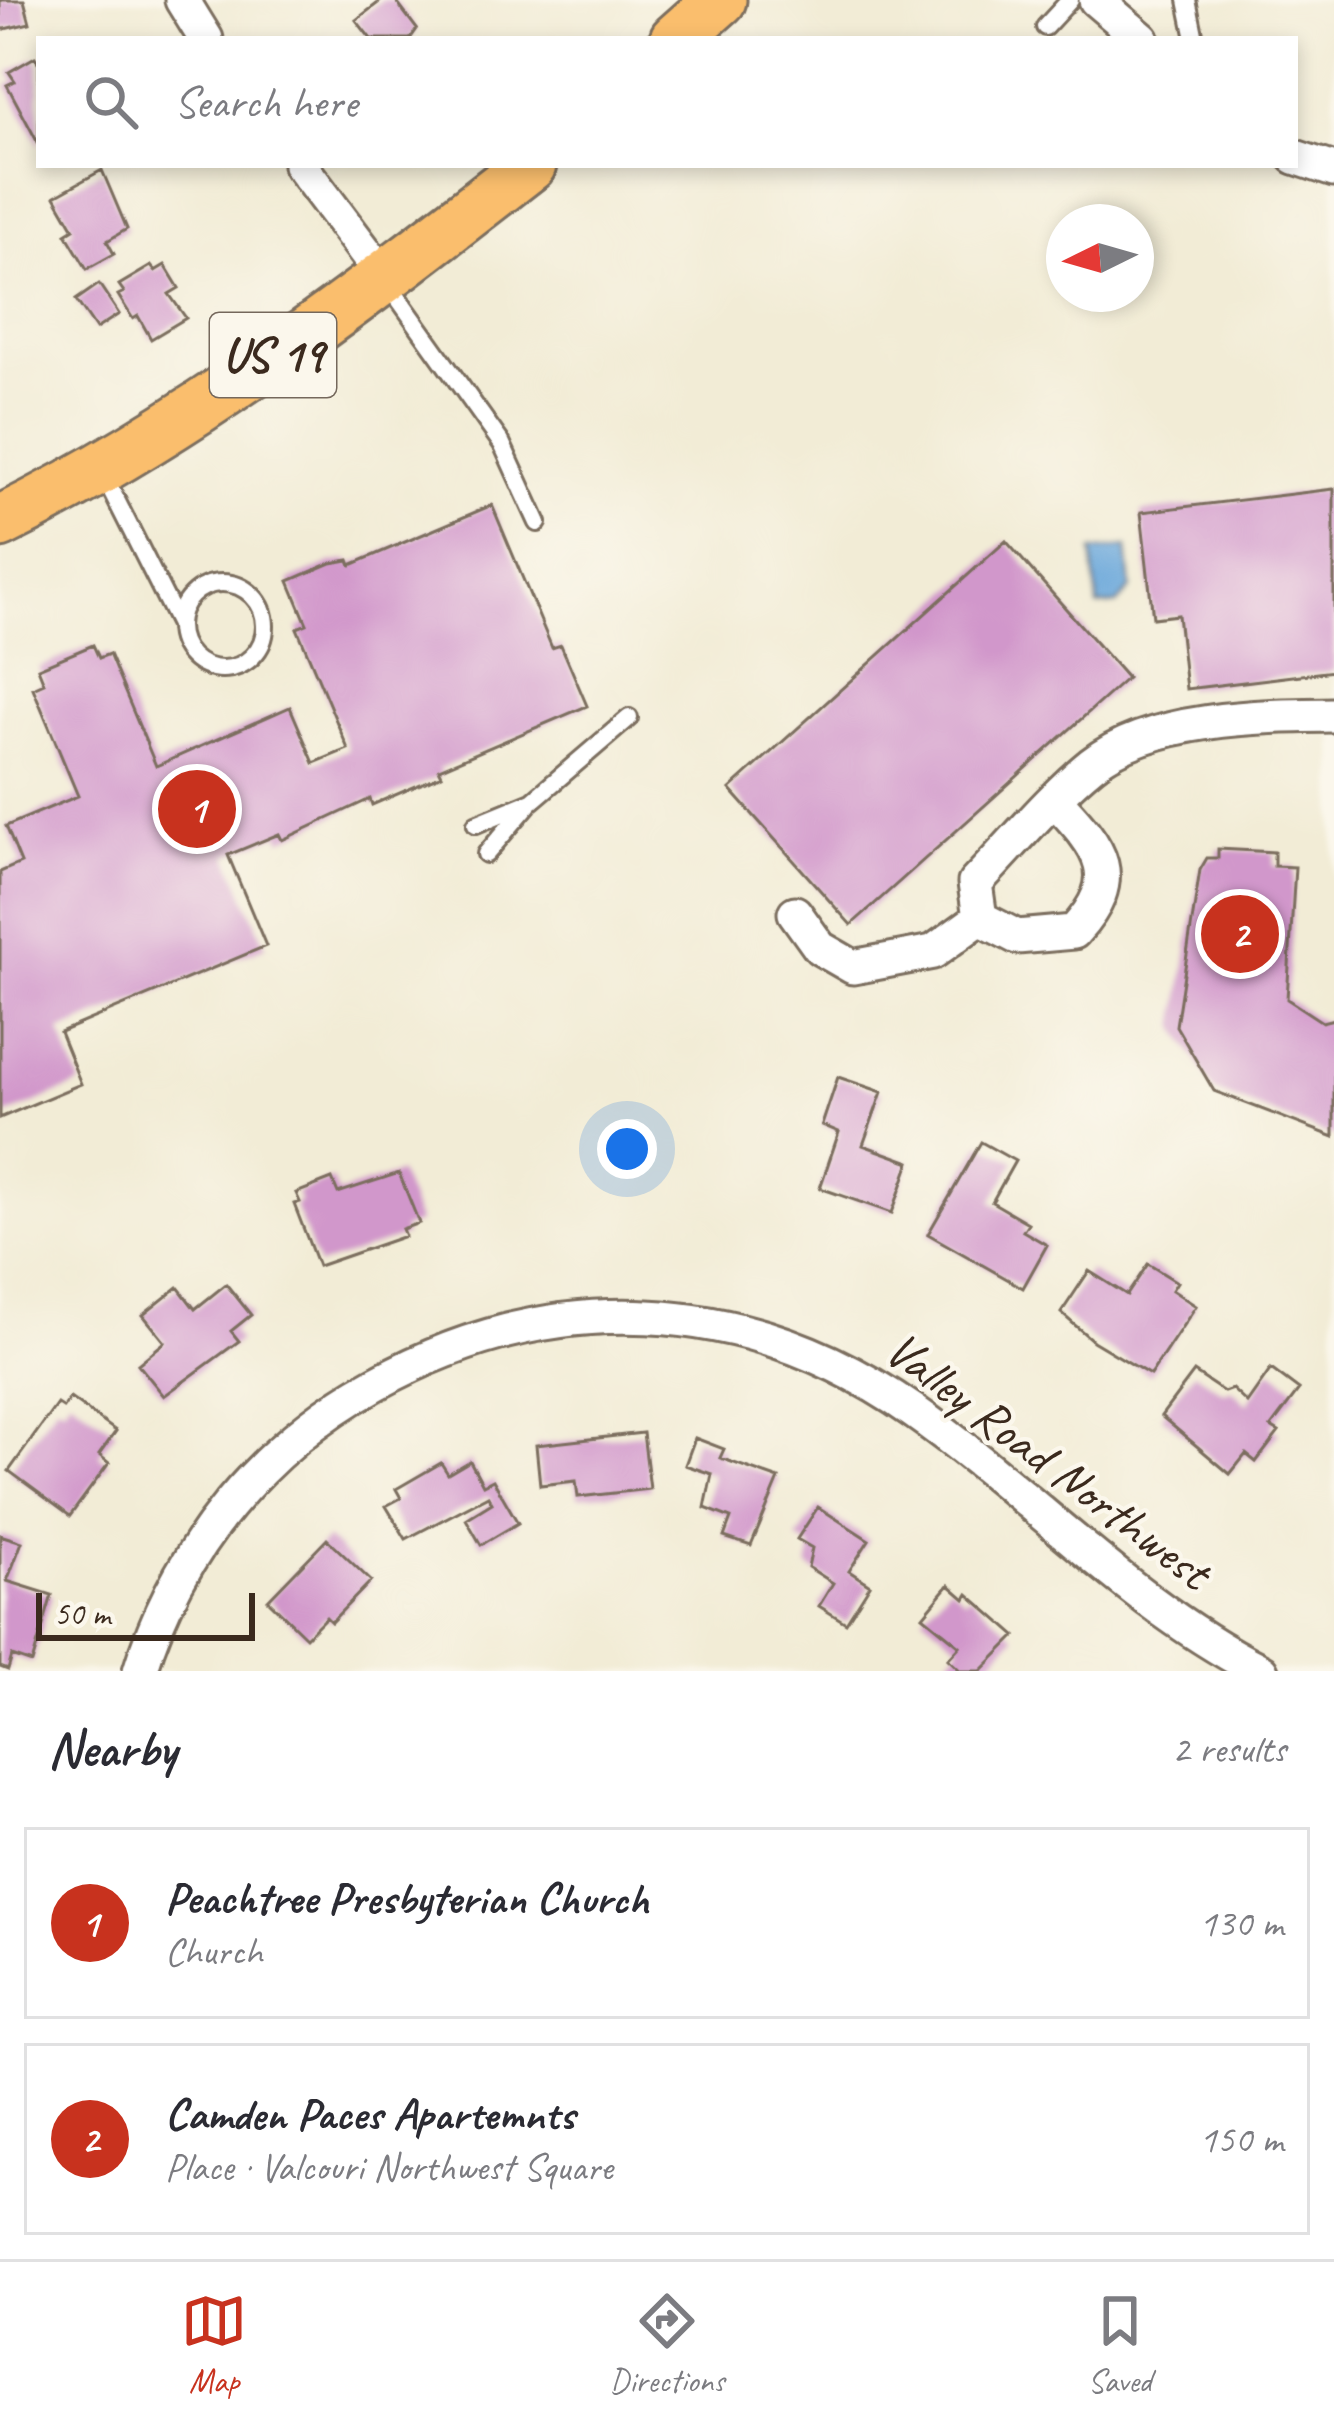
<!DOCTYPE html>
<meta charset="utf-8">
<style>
body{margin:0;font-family:Caveat,sans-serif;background:#f7f7f7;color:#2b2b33}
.compass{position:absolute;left:1046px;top:204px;width:108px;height:108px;border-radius:50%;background:#fff;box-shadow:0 6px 18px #0003;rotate:265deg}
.scale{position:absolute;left:36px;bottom:30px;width:219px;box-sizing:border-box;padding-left:12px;border:6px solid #3b2a1e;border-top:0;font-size:33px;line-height:42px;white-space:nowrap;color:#3b2a1e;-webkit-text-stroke:9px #fbf7ec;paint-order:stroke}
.you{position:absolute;left:627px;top:1149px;width:42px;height:42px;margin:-30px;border:9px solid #fff;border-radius:50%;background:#1a73e8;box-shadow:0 0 0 18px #1a73e833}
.badge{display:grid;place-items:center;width:78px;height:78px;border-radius:50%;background:#c8321e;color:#fff;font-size:39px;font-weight:700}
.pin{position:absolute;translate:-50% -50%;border:6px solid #fff;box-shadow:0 3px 12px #0006}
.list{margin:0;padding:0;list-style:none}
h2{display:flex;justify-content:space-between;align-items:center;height:156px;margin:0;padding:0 48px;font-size:51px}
h2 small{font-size:39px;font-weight:400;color:#7c7c81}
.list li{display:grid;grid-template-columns:78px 1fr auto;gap:36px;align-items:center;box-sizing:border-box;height:192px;margin:0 24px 24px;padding:0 24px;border:3px solid #e1e1e2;border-radius:0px}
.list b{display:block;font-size:45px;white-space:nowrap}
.list p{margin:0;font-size:39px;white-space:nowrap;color:#7c7c81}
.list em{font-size:39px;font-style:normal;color:#7c7c81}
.icon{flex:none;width:66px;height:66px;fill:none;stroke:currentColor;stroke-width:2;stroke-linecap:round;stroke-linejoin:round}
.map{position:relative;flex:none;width:1334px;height:1671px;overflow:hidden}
.search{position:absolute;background:#fff;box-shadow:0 6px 18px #0003;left:36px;right:36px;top:36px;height:132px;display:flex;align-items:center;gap:30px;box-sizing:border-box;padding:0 42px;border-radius:0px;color:#7c7c81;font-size:45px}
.sheet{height:588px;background:#fff}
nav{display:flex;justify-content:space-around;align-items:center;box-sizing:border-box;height:168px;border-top:3px solid #e1e1e2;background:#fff;font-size:33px;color:#7c7c81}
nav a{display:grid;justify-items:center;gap:6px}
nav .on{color:#c8321e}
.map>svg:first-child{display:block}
</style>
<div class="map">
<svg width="1334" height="1671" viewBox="0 0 1334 1671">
<rect width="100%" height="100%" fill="#fbf7ec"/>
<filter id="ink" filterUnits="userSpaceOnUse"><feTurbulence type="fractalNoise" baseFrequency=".00833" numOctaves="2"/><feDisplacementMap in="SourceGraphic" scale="24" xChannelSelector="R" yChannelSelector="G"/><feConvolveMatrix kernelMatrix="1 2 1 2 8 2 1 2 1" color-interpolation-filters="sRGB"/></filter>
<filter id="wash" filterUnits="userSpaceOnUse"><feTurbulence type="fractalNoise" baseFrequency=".004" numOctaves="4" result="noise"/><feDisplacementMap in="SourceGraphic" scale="48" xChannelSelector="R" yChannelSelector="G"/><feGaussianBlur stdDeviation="2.7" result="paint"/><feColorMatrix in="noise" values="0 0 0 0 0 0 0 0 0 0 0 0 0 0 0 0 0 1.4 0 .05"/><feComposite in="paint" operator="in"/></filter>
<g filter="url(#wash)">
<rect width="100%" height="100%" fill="#f2ecd6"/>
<!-- water -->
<path fill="#67a6da" stroke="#51687c" stroke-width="3" d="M1127,547L1131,589L1117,604L1098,606L1092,551Z"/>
<g id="blocks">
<!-- building -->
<path fill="#d197cb" d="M0,0H24L30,23L0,30Z
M382,0H395L417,29L410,39H371L356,20Z
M35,57L39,64V145L7,85L15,81L9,72Z
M102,170L127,229L107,241L114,254L87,269L66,234L74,229L55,196Z
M165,265L179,288L169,294L186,318L151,339L138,316L133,319L118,295L124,292L119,285L151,266L155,271Z
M99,284L119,314L96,329L76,300Z
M1334,489V671L1186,689L1178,615L1153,618L1141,512Z
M492,505L552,648L561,645L587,706L439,769L442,775L372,805L370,799L282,840L279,834L228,855L266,946L60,1032L81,1084L0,1118V872L21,863L6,826L78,796L33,688L44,683L38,668L93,645L99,658L109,654L156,766L290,707L314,763L348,749L297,628L307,624L289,581L331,563L349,560L351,565Z
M1006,541L1127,678L851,925L730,789Z
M1218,849L1274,852V866L1295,867L1287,999L1322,1022L1334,1019V1137L1214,1091L1176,1026L1200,870L1207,858H1218Z
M838,1077L882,1092L863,1145L910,1162L892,1213L820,1188L839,1132L822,1125Z
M981,1142L1015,1161L992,1202L1028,1223L1023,1231L1047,1245L1023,1288L928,1234Z
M399,1173L419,1223L402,1229L405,1236L318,1266L294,1204L300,1202L296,1193L332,1179L338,1193Z
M1148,1264L1177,1282L1172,1290L1196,1306L1150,1375L1093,1341L1061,1313L1089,1271L1127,1295Z
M226,1284L251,1315L231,1331L239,1341L164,1396L138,1364L165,1342L143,1315L178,1287L195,1309Z
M1271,1369L1299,1390L1271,1427L1279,1432L1256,1462L1246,1454L1230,1474L1161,1416L1194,1372L1224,1392L1232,1389L1247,1403Z
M70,1398L116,1431L99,1455L109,1463L70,1516L9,1471L57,1404L63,1408Z
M643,1433L650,1489L578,1497L576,1481L540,1485L536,1445Z
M695,1438L724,1449L720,1458L779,1479L751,1546L724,1537L731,1518L705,1508L712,1474L685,1465Z
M470,1461L483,1485L493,1480L518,1523L481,1545L466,1519L492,1503L488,1496L406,1539L386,1506L401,1498L396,1489L441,1463L448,1474Z
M818,1507L869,1540L849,1571L870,1585L846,1623L819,1606L833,1583L808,1567L812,1548L797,1539Z
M0,1535L22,1542L7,1581L52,1595L32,1663L12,1656L8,1670L0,1667Z
M327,1539L371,1581L331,1622L326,1617L306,1637L268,1600Z
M949,1585L965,1599L968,1594L1016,1636L981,1671H961L948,1659L960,1646L923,1616Z"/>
</g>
</g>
<g filter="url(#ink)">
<use href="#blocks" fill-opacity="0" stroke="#7b6e5e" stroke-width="3"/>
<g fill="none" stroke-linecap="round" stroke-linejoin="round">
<!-- lane casing -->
<g stroke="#7b6e5e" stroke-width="22">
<path id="lane" d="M1187,0L1195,39
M1045,27L1070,0
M386,281L502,444L538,523
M103,474L179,625
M179 626a43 43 0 1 1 86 0a43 43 0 1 1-86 0Z
M476,824L532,801L629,718
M486,854L528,805"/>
</g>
<!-- street casing -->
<g stroke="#7b6e5e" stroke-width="39">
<path id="street" d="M182,0L206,39
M1096,0L1142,39
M1295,157L1334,170
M300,165L385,278
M795,913L820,948L853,967L933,952L980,918L975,883C1013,844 1050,798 1092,764C1151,717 1262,716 1334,715
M980,918L1017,937L1074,932C1124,877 1102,850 1056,801
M140,1671C177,1548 262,1447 375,1384C552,1286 746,1294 913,1411C1033,1495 1129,1604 1261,1671"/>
</g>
<!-- primary casing -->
<g stroke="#7b6e5e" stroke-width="57">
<path id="primary" d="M676,39L720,0
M0,522C191,428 363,295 530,165"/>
</g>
<!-- lane -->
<use href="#lane" stroke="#fff" stroke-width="16"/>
<!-- street -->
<use href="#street" stroke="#fff" stroke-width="33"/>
<!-- primary -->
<use href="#primary" stroke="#fabe6d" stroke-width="51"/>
</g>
</g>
<g text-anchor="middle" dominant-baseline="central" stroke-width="9" stroke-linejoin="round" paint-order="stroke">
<!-- shield labels -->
<rect fill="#fbf7ec" stroke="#75685c" stroke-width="3" x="210" y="313" width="126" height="84" rx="9"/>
<g font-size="48" font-weight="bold" fill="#3b2a1e">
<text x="273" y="355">US 19</text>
</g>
<!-- street labels -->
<g font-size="51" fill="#3b2a1e" stroke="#fbf7ec">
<text transform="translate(1048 1460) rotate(37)">Valley Road Northwest</text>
</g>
</g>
</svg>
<svg class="compass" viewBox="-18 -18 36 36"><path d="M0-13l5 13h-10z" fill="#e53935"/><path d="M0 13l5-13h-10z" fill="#7c7c81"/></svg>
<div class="scale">50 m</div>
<div class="you"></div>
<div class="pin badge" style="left:197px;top:809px">1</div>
<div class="pin badge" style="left:1240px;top:934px">2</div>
<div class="search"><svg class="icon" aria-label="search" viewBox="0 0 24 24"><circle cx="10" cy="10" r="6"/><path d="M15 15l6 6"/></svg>Search here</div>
</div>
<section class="sheet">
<h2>Nearby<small>2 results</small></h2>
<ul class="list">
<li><span class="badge">1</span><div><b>Peachtree Presbyterian Church</b><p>Church</p></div><em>130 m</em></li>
<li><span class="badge">2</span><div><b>Camden Paces Apartemnts</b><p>Place · Valcouri Northwest Square</p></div><em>150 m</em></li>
</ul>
</section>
<nav>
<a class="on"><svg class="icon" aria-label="map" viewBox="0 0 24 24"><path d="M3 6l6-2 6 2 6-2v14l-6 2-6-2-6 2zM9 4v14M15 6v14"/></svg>Map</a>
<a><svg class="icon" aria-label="directions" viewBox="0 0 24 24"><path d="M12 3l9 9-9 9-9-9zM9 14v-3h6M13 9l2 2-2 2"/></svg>Directions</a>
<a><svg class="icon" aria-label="saved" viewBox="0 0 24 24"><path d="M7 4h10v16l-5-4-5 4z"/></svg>Saved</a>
</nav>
